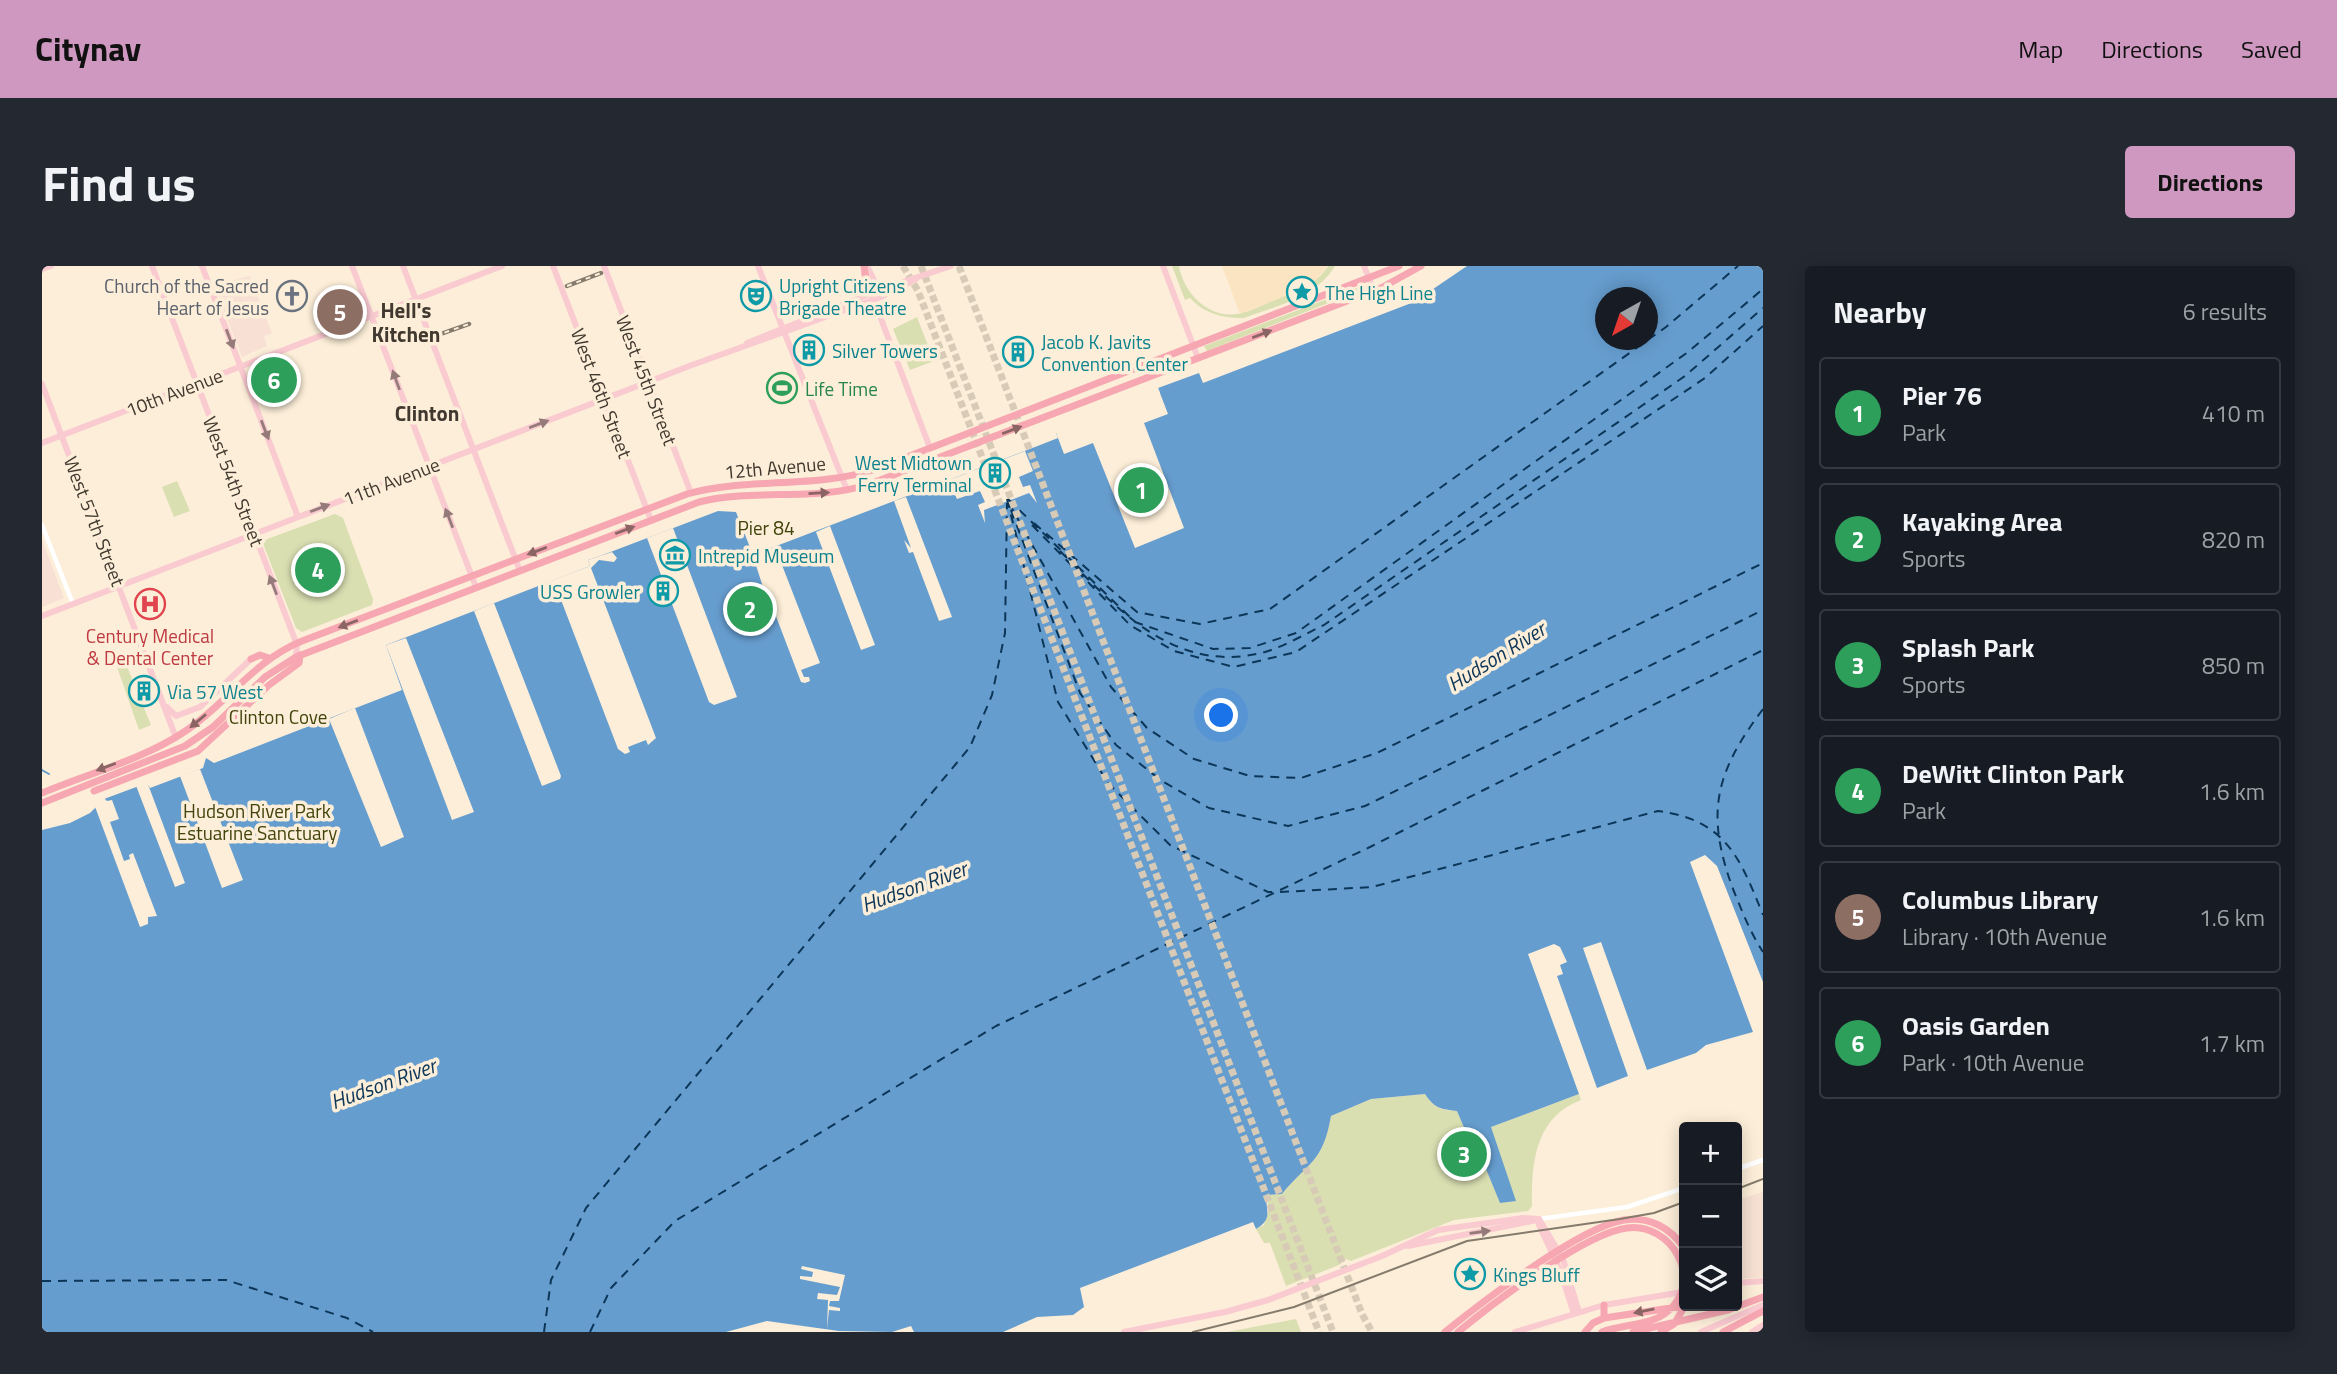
<!DOCTYPE html>
<meta charset="utf-8">
<style>
body{margin:0;font-family:"Titillium Web",sans-serif;background:#242831;color:#f1f3f6}
.controls{position:absolute;right:21px;bottom:21px;display:grid;overflow:hidden;border-radius:7px;box-shadow:0 4px 18px #0003}
.controls button{width:63px;height:63px;display:grid;place-items:center;padding:0;border:0;border-bottom:2px solid #363941;background:#171b24;color:#f1f3f6;font:35px sans-serif}
.compass{position:absolute;left:1553px;top:21px;width:63px;height:63px;border-radius:50%;background:#171b24;box-shadow:0 4px 18px #0003;rotate:220deg}
.you{position:absolute;left:1180px;top:450px;width:24px;height:24px;margin:-18px;border:5px solid #fff;border-radius:50%;background:#1a73e8;box-shadow:0 0 0 10px #1a73e833}
.badge{display:grid;place-items:center;width:46px;height:46px;border-radius:50%;background:#cf98c0;color:#fff;font-size:23px;font-weight:700}
.pin{position:absolute;translate:-50% -50%;border:4px solid #fff;box-shadow:0 2px 7px #0006}
.list{margin:0;padding:0;list-style:none}
h2{display:flex;justify-content:space-between;align-items:center;height:91px;margin:0;padding:0 28px;font-size:30px}
h2 small{font-size:23px;font-weight:400;color:#9ea1a6}
.list li{display:grid;grid-template-columns:46px 1fr auto;gap:21px;align-items:center;box-sizing:border-box;height:112px;margin:0 14px 14px;padding:0 14px;border:2px solid #363941;border-radius:7px}
.list b{display:block;font-size:26px;white-space:nowrap}
.list p{margin:0;font-size:23px;white-space:nowrap;color:#9ea1a6}
.list em{font-size:23px;font-style:normal;color:#9ea1a6}
.icon{flex:none;width:38px;height:38px;fill:none;stroke:currentColor;stroke-width:2;stroke-linecap:round;stroke-linejoin:round}
.map{position:relative;flex:none;width:1721px;height:1066px;overflow:hidden;border-radius:7px}
header{display:flex;align-items:center;gap:42px;box-sizing:border-box;height:98px;padding:0 35px;background:#cf98c0;color:#111}
header strong{font-size:33px}
nav{display:flex;gap:38px;margin-inline-start:auto;font-size:24px}
.intro{display:flex;align-items:center;justify-content:space-between;box-sizing:border-box;height:168px;padding:0 42px}
h1{margin:0;font-size:49px}
.button{padding:18px 32px;border-radius:7px;background:#cf98c0;color:#111;font-size:24px;font-weight:700}
main{display:flex;gap:42px;padding:0 42px}
aside{flex:1;background:#171b24;border-radius:7px;box-shadow:0 4px 18px #0003}
.map>svg:first-child{display:block}
</style>
<header>
<strong>Citynav</strong>
<nav><a>Map</a><a>Directions</a><a>Saved</a></nav>
</header>
<div class="intro"><h1>Find us</h1><a class="button">Directions</a></div>
<main>
<div class="map">
<svg width="1721" height="1066" viewBox="0 0 1721 1066">
<rect width="100%" height="100%" fill="#fceed8"/>
<!-- built -->
<path fill="#fbe4c2" d="M1180,0H1284L1285,1L1273,15L1259,24L1198,48Z"/>
<!-- industrial -->
<path fill="#f6e1d3" d="M1721,926V1011L1695,1013V934Z"/>
<!-- education -->
<path fill="#f8e0d5" d="M208,10L230,67L222,70L225,80L200,91L172,19Z
M0,274L22,332L0,341Z"/>
<!-- green -->
<path fill="#dadfb2" d="M1130,0H1137C1142,29 1169,55 1200,47C1212,44 1224,37 1236,33C1256,25 1274,19 1286,0H1293C1274,32 1234,40 1202,52C1180,52 1163,48 1148,32L1143,34Z
M1322,19V23L1165,85L1162,80Z
M875,51L892,95L868,104L851,63Z
M135,215L148,245L132,251L120,221Z
M293,248L301,252L331,333L330,339L260,366L254,362L220,275Z
M84,398L109,459L97,464L75,401Z
M1383,828C1393,843 1399,844 1415,845L1440,904L1444,902L1458,937L1464,935L1449,861L1537,828L1539,834C1494,851 1489,895 1490,940L1486,945L1412,954L1309,995L1304,993L1297,999L1244,1020L1228,977H1222L1214,963L1222,959L1227,943L1224,929L1240,928C1266,896 1281,897 1289,850L1329,833Z
M1254,1053L1259,1066H1185Z"/>
<!-- water -->
<path fill="#669dcf" fill-rule="evenodd" d="M1425,0H1721V716L1675,600L1663,589L1648,596L1711,766L1664,779L1654,787L1605,804L1559,676L1541,682L1586,810L1555,822L1515,710L1521,708L1518,699L1525,696L1518,681L1512,678L1486,688L1537,828L1449,861L1474,935L1458,937L1444,903L1440,904L1415,845C1399,843 1393,843 1383,828L1329,833L1289,850C1281,897 1266,896 1240,928L1224,929C1224,945 1231,953 1214,963L1211,956L1038,1022L1042,1041L1031,1049L995,1051L961,1066H872L869,1060L850,1066L797,1065L725,1055L684,1066H0V564L28,557L48,547L62,533L105,517L108,522L161,502L164,492L172,497L360,424L344,379L548,300L546,294L558,290L676,245L694,246L711,289L993,181L1016,172L1014,167L1118,127L1116,122L1157,107L1161,117L1372,36ZM1563,32H1605V74H1563Z"/>
<!-- pier -->
<path fill="#fceed8" d="M1113,122H1116L1126,148L1102,157L1142,262L1093,282L1051,177L1022,188L1013,164L1114,125Z
M983,185L991,205L977,211L981,221L988,219L995,237L987,227L942,244L943,257L936,239L943,236L938,225L915,233L907,214Z
M864,231L910,351L897,355L871,286L867,287L862,274L869,282L852,235Z
M788,260L833,379L819,384L774,266Z
M631,262L695,431L672,439L667,436L605,272Z
M733,281L778,397L759,404L762,411H767L768,415L763,417L759,416L732,345L729,346L711,290Z
M570,286L575,292L572,296L557,294L549,302L614,472L606,479L604,474L586,481L588,486L583,488L576,483L516,326H512L506,316L548,300L546,294Z
M452,337L519,510L518,513L500,520L432,345Z
M364,372L432,546L410,554L344,379Z
M313,442L362,571L339,581L287,453Z
M158,503L201,614L180,622L138,510Z
M104,513L143,617L133,621L93,517Z
M60,530L65,535L70,534L77,553L68,556L82,595L88,593L87,589L91,587L115,650L106,651V658L98,661L52,538Z
M760,1000L803,1009L797,1035H788L787,1040L798,1042V1045L787,1044L785,1063L786,1034L775,1033L776,1027L795,1029L798,1021L758,1013V1010L770,1011L771,1006L759,1003Z"/>
<g fill="none" stroke-linecap="round" stroke-linejoin="round">
<!-- stream -->
<path stroke="#669dcf" stroke-width="2" d="M0,504L7,508"/>
<!-- ferry -->
<path stroke="#0c3658" stroke-width="2" stroke-dasharray="9 7" stroke-linecap="butt" d="M965,233L1016,436L1066,517L1128,579L1226,626H1232
M966,233L1093,356L1171,383L1208,382L1254,367L1646,86L1721,23
M967,237L1069,421L1105,462L1152,493L1208,510L1259,512L1335,487L1721,297
M969,244L1038,427L1074,479L1120,515L1167,542L1246,560L1323,540L1721,344
M992,257L1095,346L1158,358L1228,343L1624,61L1696,0
M990,259L1088,359L1132,385L1192,401L1254,386L1663,112L1721,60
M1018,285C1075,342 1132,410 1223,386C1243,380 1263,368 1282,359L1643,110L1721,42
M1721,443C1673,507 1663,547 1691,623C1700,645 1708,666 1721,686
M1238,626L1330,621L1616,545C1684,554 1698,592 1721,649
M0,1015L184,1014L305,1052L331,1066
M502,1066L509,1014L544,942L928,481L950,429L963,367L965,237
M548,1066L569,1022L633,955L954,760L1330,580L1721,384"/>
<!-- highway-tunnel -->
<path stroke="#d7cab6" stroke-width="7" stroke-dasharray="7 3.5" stroke-linecap="butt" d="M861,0L876,25L1277,1066
M879,0L1291,1066
M917,0L1320,1048L1330,1066"/>
<!-- minor -->
<path stroke="#fff" stroke-width="4.5" d="M0,259L31,338
M1695,903L1721,894
M1497,953L1585,941L1642,922"/>
<!-- major -->
<path stroke="#facad1" stroke-width="6" d="M110,0L255,379L254,391
M160,0L256,251
M310,0L434,321
M361,0L478,305
M511,0L609,254
M562,0L649,227
M716,0L805,224
M825,0L837,24L909,0
M1121,0L1156,92
M1322,0L1332,25
M0,3L9,0
M822,8L888,182
M705,77L830,27
M0,118L134,472
M0,177L460,0
M0,350L650,99L839,31L874,13
M125,441L134,450L158,441L209,393
M1497,953L1521,993L1537,1046
M1497,959L1518,1004L1532,1048
M1366,980L1495,954
M1695,1017L1721,1015
M1082,1066L1183,1046L1226,1034L1340,990L1396,964L1481,952L1497,953
M1473,1066L1562,1039L1641,1026
M1659,1066L1721,1039
M1710,1066L1721,1059"/>
<!-- highway -->
<path stroke="#f7a7b2" stroke-width="7" d="M822,0L824,13
M209,393L218,389L227,392
M52,525L156,485L227,419L257,397L258,389
M0,527C47,507 100,494 142,466C185,438 211,395 260,375L645,228C706,211 773,223 834,203L1357,0
M0,537L143,480L171,461L223,411L254,391L657,236C713,222 773,236 828,218L1339,22L1379,0
M1562,1039V1052
M1645,1040H1673
M1403,1066C1440,1036 1538,961 1582,954C1607,950 1629,962 1642,982
M1416,1066C1450,1038 1543,967 1585,962C1629,956 1663,1014 1626,1045C1610,1060 1580,1058 1560,1066
M1543,1066L1551,1057L1562,1052L1642,1040
M1591,1066L1686,1044L1721,1031
M1619,1066L1632,1058L1643,1040
M1681,1066L1721,1045"/>
<!-- tram -->
<path stroke="#857b6c" stroke-width="2" d="M1695,923L1721,913
M1151,1066L1252,1041L1425,975L1578,953L1612,947L1642,936"/>
<!-- rail casing -->
<g stroke="#857b6c" stroke-width="4.5">
<path id="rail" d="M525,20L559,7
M393,70L427,58"/>
</g>
<!-- rail -->
<use href="#rail" stroke="#fceed8" stroke-width="2" stroke-dasharray="5" stroke-linecap="butt"/>
</g>
<!-- one-way arrows -->
<defs><path id="oneway-solid" d="M-6-.8H1V-3.2L6.5 0L1 3.2V.8H-6Z" transform="scale(1.75)"/></defs>
<g fill="#8a6563">
<use href="#oneway-solid" transform="translate(1220 68) rotate(-21)"/>
<use href="#oneway-solid" transform="translate(970 164) rotate(-21)"/>
<use href="#oneway-solid" transform="translate(777 227) rotate(-3)"/>
<use href="#oneway-solid" transform="translate(583 264) rotate(-21)"/>
<use href="#oneway-solid" transform="translate(495 285) rotate(159)"/>
<use href="#oneway-solid" transform="translate(306 358) rotate(159)"/>
<use href="#oneway-solid" transform="translate(156 455) rotate(140)"/>
<use href="#oneway-solid" transform="translate(64 501) rotate(159)"/>
<use href="#oneway-solid" transform="translate(1602 1045) rotate(169)"/>
</g>
<g fill="#947a78">
<use href="#oneway-solid" transform="translate(188 73) rotate(69)"/>
<use href="#oneway-solid" transform="translate(354 114) rotate(-110)"/>
<use href="#oneway-solid" transform="translate(497 158) rotate(-21)"/>
<use href="#oneway-solid" transform="translate(223 164) rotate(69)"/>
<use href="#oneway-solid" transform="translate(278 242) rotate(-21)"/>
<use href="#oneway-solid" transform="translate(407 252) rotate(-111)"/>
<use href="#oneway-solid" transform="translate(231 319) rotate(-111)"/>
<use href="#oneway-solid" transform="translate(1438 966) rotate(-8)"/>
</g>
<!-- icons -->
<defs>
<g id="sight-ring" transform="scale(1.575)"><circle r="9.5" fill="#fceed8" stroke="#0f9aa8" stroke-width="1.5"/><path d="M0-6L1.8-2.2L6-1.7L2.9 1.2L3.7 5.4L0 3.3L-3.7 5.4L-2.9 1.2L-6-1.7L-1.8-2.2Z" fill="#0f9aa8"/></g>
<g id="church-ring" transform="scale(1.575)"><circle r="9.5" fill="#fceed8" stroke="#6b7280" stroke-width="1.5"/><path d="M-1.2-6h2.4v3.5h3.3v2.4h-3.3V6h-2.4V-.1h-3.3v-2.4h3.3Z" fill="#6b7280"/></g>
<g id="theatre-ring" transform="scale(1.575)"><circle r="9.5" fill="#fceed8" stroke="#0f9aa8" stroke-width="1.5"/><path d="M-5-5.5Q0-4 5-5.5V0Q5 5 0 6Q-5 5-5 0ZM-3.3-2.5H-1v1.5H-3.3ZM1-2.5H3.3v1.5H1ZM-2.8 1Q0 5.5 2.8 1Z" fill="#0f9aa8"/></g>
<g id="building-ring" transform="scale(1.575)"><circle r="9.5" fill="#fceed8" stroke="#0f9aa8" stroke-width="1.5"/><path d="M-4-6H4V6H1V3H-1V6H-4ZM-2.5-4.3h1.7v1.8h-1.7ZM.8-4.3h1.7v1.8H.8ZM-2.5-1h1.7V.8h-1.7ZM.8-1h1.7V.8H.8Z" fill="#0f9aa8"/></g>
<g id="stadium-ring" transform="scale(1.575)"><circle r="9.5" fill="#fceed8" stroke="#2e9e5b" stroke-width="1.5"/><path d="M0-5a6.5 5 0 1 0 0 10a6.5 5 0 1 0 0-10ZM-3.5-1.8h7v3.6h-7Z" fill="#2e9e5b"/></g>
<g id="museum-ring" transform="scale(1.575)"><circle r="9.5" fill="#fceed8" stroke="#0f9aa8" stroke-width="1.5"/><path d="M0-6L6-3V-2H-6V-3ZM-5-1h2V3h-2ZM-1-1h2V3h-2ZM3-1h2V3H3ZM-6 4H6V6H-6Z" fill="#0f9aa8"/></g>
<g id="hospital-ring" transform="scale(1.575)"><circle r="9.5" fill="#fceed8" stroke="#e0444e" stroke-width="1.5"/><path d="M-5-5h3v3.5h4V-5h3V5h-3V1.5h-4V5h-3Z" fill="#e0444e"/></g>
</defs>
<g fill-rule="evenodd">
<use href="#sight-ring" x="1260" y="26"/>
<use href="#church-ring" x="250" y="30"/>
<use href="#theatre-ring" x="714" y="30"/>
<use href="#building-ring" x="767" y="84"/>
<use href="#building-ring" x="976" y="86"/>
<use href="#stadium-ring" x="740" y="122"/>
<use href="#building-ring" x="953" y="207"/>
<use href="#museum-ring" x="633" y="289"/>
<use href="#building-ring" x="621" y="325"/>
<use href="#hospital-ring" x="108" y="338"/>
<use href="#building-ring" x="102" y="425"/>
<use href="#sight-ring" x="1428" y="1008"/>
</g>
<g text-anchor="middle" dominant-baseline="central" stroke-width="7" stroke-linejoin="round" paint-order="stroke">
<!-- worship labels -->
<g font-size="19" fill="#5b616d" stroke="#fceed8" text-anchor="end">
<text x="227" y="19">Church of the Sacred<tspan x="227" dy="22">Heart of Jesus</tspan></text>
</g>
<!-- culture labels -->
<g font-size="19" fill="#0d838f" stroke="#fceed8" text-anchor="start">
<text x="737" y="19">Upright Citizens<tspan x="737" dy="22">Brigade Theatre</tspan></text>
<text x="1283" y="26">The High Line</text>
<text x="999" y="75">Jacob K. Javits<tspan x="999" dy="22">Convention Center</tspan></text>
<text x="790" y="84">Silver Towers</text>
<text x="930" y="196" text-anchor="end">West Midtown<tspan x="930" dy="22">Ferry Terminal</tspan></text>
<text x="656" y="289">Intrepid Museum</text>
<text x="598" y="325" text-anchor="end">USS Growler</text>
<text x="125" y="425">Via 57 West</text>
<text x="1451" y="1008">Kings Bluff</text>
</g>
<!-- street labels -->
<g font-size="19" fill="#41392f" stroke="#fceed8">
<text transform="translate(605 114) rotate(69)">West 45th Street</text>
<text transform="translate(132 126) rotate(-21)">10th Avenue</text>
<text transform="translate(560 127) rotate(69)">West 46th Street</text>
<text transform="translate(733 201) rotate(-5)">12th Avenue</text>
<text transform="translate(192 215) rotate(69)">West 54th Street</text>
<text transform="translate(349 215) rotate(-21)">11th Avenue</text>
<text transform="translate(53 255) rotate(69)">West 57th Street</text>
</g>
<!-- leisure labels -->
<g font-size="19" fill="#27864d" stroke="#fceed8" text-anchor="start">
<text x="763" y="122">Life Time</text>
</g>
<!-- park labels -->
<g font-size="19" fill="#42440c" stroke="#fceed8">
<text x="724" y="261">Pier 84</text>
<text x="236" y="450">Clinton Cove</text>
<text x="215" y="544">Hudson River Park<tspan x="215" dy="22">Estuarine Sanctuary</tspan></text>
</g>
<!-- health labels -->
<g font-size="19" fill="#be3a42" stroke="#fceed8">
<text x="108" y="369">Century Medical<tspan x="108" dy="22">&amp; Dental Center</tspan></text>
</g>
<!-- neighbourhood labels -->
<g font-size="21" font-weight="bold" fill="#41392f" stroke="#fceed8">
<text x="364" y="44">Hell's<tspan x="364" dy="24">Kitchen</tspan></text>
<text x="385" y="147">Clinton</text>
</g>
<!-- water labels -->
<g font-size="21" font-style="italic" fill="#0c3658" stroke="#fceed8">
<text transform="translate(1454 390) rotate(-32)">Hudson River</text>
<text transform="translate(872 620) rotate(-20)">Hudson River</text>
<text transform="translate(341 817) rotate(-20)">Hudson River</text>
</g>
</g>
</svg>
<div class="controls">
<button>+</button>
<button>−</button>
<button><svg class="icon" aria-label="layers" viewBox="0 0 24 24"><path d="M12 4l9 5-9 5-9-5zM3 14l9 5 9-5"/></svg></button>
</div>
<svg class="compass" viewBox="-18 -18 36 36"><path d="M0-13l5 13h-10z" fill="#e53935"/><path d="M0 13l5-13h-10z" fill="#9ea1a6"/></svg>
<div class="you"></div>
<div class="pin badge" style="left:1099px;top:224px;background:#2e9e5b">1</div>
<div class="pin badge" style="left:708px;top:343px;background:#2e9e5b">2</div>
<div class="pin badge" style="left:1422px;top:888px;background:#2e9e5b">3</div>
<div class="pin badge" style="left:276px;top:304px;background:#2e9e5b">4</div>
<div class="pin badge" style="left:298px;top:46px;background:#8d6e63">5</div>
<div class="pin badge" style="left:232px;top:114px;background:#2e9e5b">6</div>
</div>
<aside>
<h2>Nearby<small>6 results</small></h2>
<ul class="list">
<li><span class="badge" style="background:#2e9e5b">1</span><div><b>Pier 76</b><p>Park</p></div><em>410 m</em></li>
<li><span class="badge" style="background:#2e9e5b">2</span><div><b>Kayaking Area</b><p>Sports</p></div><em>820 m</em></li>
<li><span class="badge" style="background:#2e9e5b">3</span><div><b>Splash Park</b><p>Sports</p></div><em>850 m</em></li>
<li><span class="badge" style="background:#2e9e5b">4</span><div><b>DeWitt Clinton Park</b><p>Park</p></div><em>1.6 km</em></li>
<li><span class="badge" style="background:#8d6e63">5</span><div><b>Columbus Library</b><p>Library · 10th Avenue</p></div><em>1.6 km</em></li>
<li><span class="badge" style="background:#2e9e5b">6</span><div><b>Oasis Garden</b><p>Park · 10th Avenue</p></div><em>1.7 km</em></li>
</ul>
</aside>
</main>
